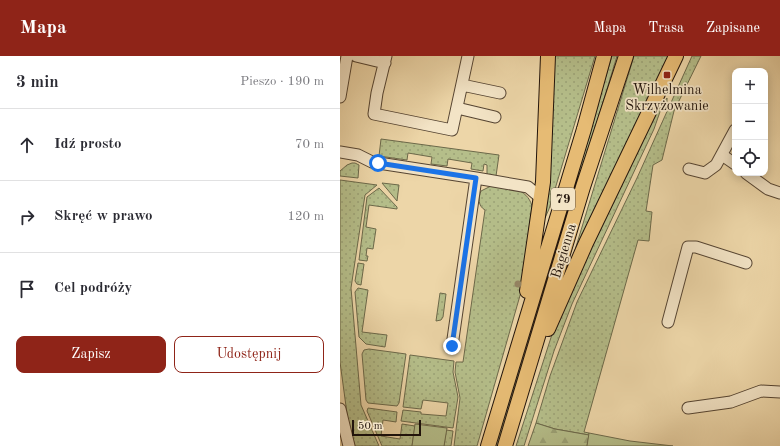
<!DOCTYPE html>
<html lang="pl">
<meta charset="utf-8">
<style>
body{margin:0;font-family:"Old Standard TT",serif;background:#f2f2f3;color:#2b2b33}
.controls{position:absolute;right:12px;top:12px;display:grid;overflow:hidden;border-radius:8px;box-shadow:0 2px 10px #0003}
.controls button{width:36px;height:36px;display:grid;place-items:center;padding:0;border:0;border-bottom:1px solid #e1e1e2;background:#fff;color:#2b2b33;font:20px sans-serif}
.scale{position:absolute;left:12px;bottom:10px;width:69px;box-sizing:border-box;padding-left:4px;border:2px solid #22140b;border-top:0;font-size:11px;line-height:14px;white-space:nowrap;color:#22140b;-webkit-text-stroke:3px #f3e4c6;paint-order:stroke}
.stop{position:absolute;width:12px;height:12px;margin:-9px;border:3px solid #1a73e8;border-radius:50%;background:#fff}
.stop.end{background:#1a73e8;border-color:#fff;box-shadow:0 1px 4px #0008}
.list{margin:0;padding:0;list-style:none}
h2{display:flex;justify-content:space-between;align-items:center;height:52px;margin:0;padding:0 16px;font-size:17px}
h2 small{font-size:13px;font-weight:400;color:#7c7c81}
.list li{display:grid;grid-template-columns:26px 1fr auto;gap:12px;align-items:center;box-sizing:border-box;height:72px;padding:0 16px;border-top:1px solid #e1e1e2}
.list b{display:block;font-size:15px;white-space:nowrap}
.list em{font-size:13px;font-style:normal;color:#7c7c81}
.actions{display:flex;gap:8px;padding:12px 16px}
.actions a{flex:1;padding:9px 0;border:1px solid #8f2418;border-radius:8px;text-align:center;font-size:14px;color:#8f2418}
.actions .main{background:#8f2418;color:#fff}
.icon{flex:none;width:22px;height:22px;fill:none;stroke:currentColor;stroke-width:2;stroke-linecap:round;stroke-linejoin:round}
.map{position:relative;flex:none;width:440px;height:390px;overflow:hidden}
header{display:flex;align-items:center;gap:24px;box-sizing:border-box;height:56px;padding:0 20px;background:#8f2418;color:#fff}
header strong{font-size:19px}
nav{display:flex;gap:22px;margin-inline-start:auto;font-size:14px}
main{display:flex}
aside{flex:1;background:#fff}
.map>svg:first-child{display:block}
</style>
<header>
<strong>Mapa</strong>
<nav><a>Mapa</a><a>Trasa</a><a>Zapisane</a></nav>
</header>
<main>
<aside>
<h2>3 min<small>Pieszo · 190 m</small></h2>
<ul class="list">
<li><svg class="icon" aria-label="ahead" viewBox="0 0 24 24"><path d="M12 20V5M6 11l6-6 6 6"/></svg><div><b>Idź prosto</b></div><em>70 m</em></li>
<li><svg class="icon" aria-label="right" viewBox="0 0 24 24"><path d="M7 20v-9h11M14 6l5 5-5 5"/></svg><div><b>Skręć w prawo</b></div><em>120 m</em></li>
<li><svg class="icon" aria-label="arrive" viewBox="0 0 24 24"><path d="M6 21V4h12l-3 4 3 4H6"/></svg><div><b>Cel podróży</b></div></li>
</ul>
<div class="actions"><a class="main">Zapisz</a><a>Udostępnij</a></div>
</aside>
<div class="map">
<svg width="440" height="390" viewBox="0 0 440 390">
<defs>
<pattern id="grass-dots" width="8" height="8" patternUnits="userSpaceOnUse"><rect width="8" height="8" fill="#b5be8a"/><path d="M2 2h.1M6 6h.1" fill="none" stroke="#9ba276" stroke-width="1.8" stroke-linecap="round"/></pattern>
<pattern id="forest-firs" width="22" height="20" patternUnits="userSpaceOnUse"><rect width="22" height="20" fill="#b5be8a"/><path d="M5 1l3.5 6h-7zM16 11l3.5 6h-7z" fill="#9ba276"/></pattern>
</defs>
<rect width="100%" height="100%" fill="#edd6a8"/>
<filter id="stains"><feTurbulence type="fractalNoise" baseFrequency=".005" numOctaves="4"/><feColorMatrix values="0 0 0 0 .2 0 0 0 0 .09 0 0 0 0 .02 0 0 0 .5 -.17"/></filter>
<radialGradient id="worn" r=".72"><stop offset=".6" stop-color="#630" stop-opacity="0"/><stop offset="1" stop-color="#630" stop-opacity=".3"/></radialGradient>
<!-- grass -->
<path fill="url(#grass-dots)" stroke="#6c694a" d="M213,0H255L209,153L205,162L208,136Z
M272,0H277L159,390H154Z
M294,0H330L235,196V194Z
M352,0H361L334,55L322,104L313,109L306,155L312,156L309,185L298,184L244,376L249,377V379L215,373L196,367L210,320L237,246L297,122Z
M327,42V46L322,50L314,73L232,248L214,295L184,390H176L216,266L313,61Z
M41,83L159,99L156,120L149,119L147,118V109L144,108L143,115L131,113L132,107L108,103L107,110L91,108L92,101L68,97L67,104L39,100Z
M12,107H15L19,109L18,122L0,120V115L7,109Z
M0,124L37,129L25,139L11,232L21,349L39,390H15L8,365L0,306Z
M42,127L59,129L57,145Z
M151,130C168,130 187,132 192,150L181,236L137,390H114L120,342L115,316L116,306H123L145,154C138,150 138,142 141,135Z
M39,132L57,151V153L29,149L26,171L36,173L33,193L27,192L26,200H28L27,205L19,204L27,141Z
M18,207L24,208L21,229L17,228L15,225Z
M18,232L28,234L22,276L47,279L45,291L26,288L19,281L15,236Z
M100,237L106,238L103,261L101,264L96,265Z
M29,293L66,298L59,347L57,350L28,347L26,344L22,298L24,294Z
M70,299L114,305L113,316L118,341L113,372L61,365L63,354L81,356V358L106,360L108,347L83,344L81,353L63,351Z
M28,352L57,356L56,366L43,364L41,380L60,383L62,368L75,370L72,390H42L27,355Z
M106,374L113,375L111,390H104Z"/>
<!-- forest -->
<path fill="url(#forest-firs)" stroke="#6c694a" d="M196,367L215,373L249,379L247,390H188Z"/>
<!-- pitch -->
<path fill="#b5be8a" stroke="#6c694a" d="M75,368L107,372L104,390H72Z
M249,377L290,385L333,390H247Z"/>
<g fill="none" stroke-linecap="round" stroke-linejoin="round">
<!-- minor casing -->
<g stroke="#554432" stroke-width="13">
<path id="minor" d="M16,0L45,7
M46,0L37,37L34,58L112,74L128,0
M122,29L160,37
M0,41L7,0
M117,52L155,61
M0,96L18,99L32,106L136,122L112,290
M382,99L395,108
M349,113L365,117L376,109L395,74
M406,117L428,133L440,137
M136,122L188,131L201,142
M328,266L348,191H356L406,207
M348,352L391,346L421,335L440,336
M0,353L9,390"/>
</g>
<!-- major casing -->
<g stroke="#22140b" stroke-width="16">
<path id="major" d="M187,235L203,126L208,0
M208,273L246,187L336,0
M148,390L244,73L264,0
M165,390L243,131L286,0"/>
</g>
<!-- minor -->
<use href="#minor" stroke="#f3e4c6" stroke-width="11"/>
<!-- major -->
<use href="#major" stroke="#e6bb74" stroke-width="14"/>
</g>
<!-- trees -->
<circle fill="#968767" cx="178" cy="228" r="3.5"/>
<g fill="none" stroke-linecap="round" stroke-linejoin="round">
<!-- route -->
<path stroke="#1a73e8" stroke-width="5" d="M38,107L136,122L112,290"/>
</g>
<!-- markers -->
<rect fill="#8f2418" stroke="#f3e4c6" stroke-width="1.5" x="323" y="15" width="8" height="8" rx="2"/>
<g text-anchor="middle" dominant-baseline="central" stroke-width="3.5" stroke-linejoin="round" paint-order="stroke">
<!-- shield labels -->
<rect fill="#f3e4c6" stroke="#615243" stroke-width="1" x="211" y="132" width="24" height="22" rx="3"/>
<g font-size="13" font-weight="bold" fill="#22140b">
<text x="223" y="143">79</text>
</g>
<!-- poi labels -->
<g font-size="14" fill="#22140b" stroke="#f3e4c6">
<text x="327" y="34">Wilhelmina<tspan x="327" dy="16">Skrzyżowanie</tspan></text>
</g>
<!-- street labels -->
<g font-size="14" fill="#22140b" stroke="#f3e4c6">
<text transform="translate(224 195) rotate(-73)">Bagienna</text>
</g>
</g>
<rect width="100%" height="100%" filter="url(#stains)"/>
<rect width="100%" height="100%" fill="url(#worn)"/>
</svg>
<div class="controls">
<button>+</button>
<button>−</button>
<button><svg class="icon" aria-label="locate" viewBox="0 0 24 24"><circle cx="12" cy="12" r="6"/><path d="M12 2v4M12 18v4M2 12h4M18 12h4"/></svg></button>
</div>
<div class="scale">50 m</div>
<div class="stop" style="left:38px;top:107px"></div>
<div class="stop end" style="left:112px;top:290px"></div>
</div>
</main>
